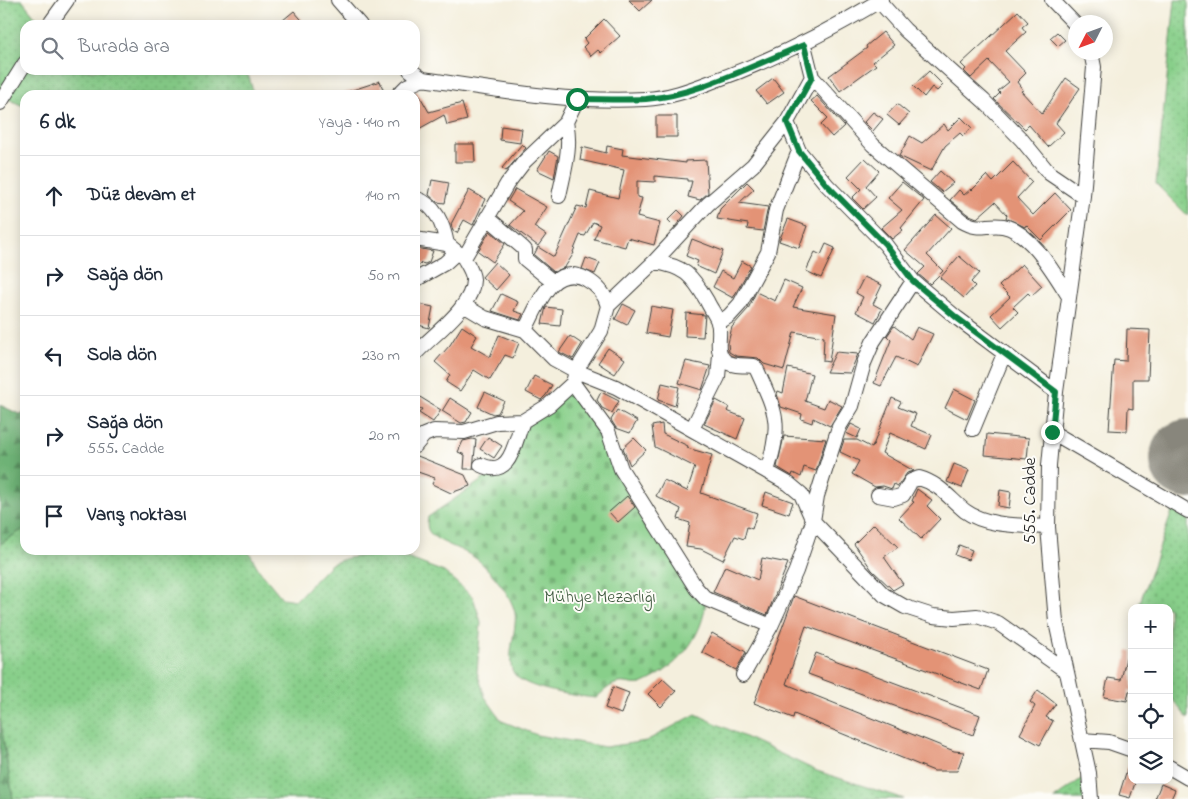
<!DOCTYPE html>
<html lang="tr">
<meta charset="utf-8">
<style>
body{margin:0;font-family:"Indie Flower",sans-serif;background:#f2f2f3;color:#1f2937}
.controls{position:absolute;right:15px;bottom:15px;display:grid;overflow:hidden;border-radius:10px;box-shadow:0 2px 12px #0003}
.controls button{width:45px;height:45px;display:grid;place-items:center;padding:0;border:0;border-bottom:1px solid #e0e1e3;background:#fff;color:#1f2937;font:25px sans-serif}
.compass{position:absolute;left:1068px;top:15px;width:45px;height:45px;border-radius:50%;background:#fff;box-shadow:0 2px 12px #0003;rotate:228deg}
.stop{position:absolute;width:15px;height:15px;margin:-11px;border:4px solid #0b8043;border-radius:50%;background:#fff}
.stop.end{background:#0b8043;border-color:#fff;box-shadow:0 1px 5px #0008}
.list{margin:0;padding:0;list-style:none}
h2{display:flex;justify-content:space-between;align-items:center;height:65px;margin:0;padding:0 20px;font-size:21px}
h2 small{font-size:16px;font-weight:400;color:#747a83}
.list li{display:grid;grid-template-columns:32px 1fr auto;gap:15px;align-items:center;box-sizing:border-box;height:80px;padding:0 20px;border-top:1px solid #e0e1e3}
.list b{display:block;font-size:19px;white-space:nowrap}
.list p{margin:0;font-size:16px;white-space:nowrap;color:#747a83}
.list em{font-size:16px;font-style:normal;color:#747a83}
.icon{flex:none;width:28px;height:28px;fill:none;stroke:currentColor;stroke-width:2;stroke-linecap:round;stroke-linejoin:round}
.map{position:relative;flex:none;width:1188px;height:799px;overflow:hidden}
.search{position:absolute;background:#fff;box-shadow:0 2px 12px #0003;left:20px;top:20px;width:400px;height:55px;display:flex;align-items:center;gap:12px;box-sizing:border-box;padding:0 18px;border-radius:15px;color:#747a83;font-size:19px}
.panel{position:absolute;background:#fff;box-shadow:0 2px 12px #0003;left:20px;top:90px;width:400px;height:465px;border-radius:15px}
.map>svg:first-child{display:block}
</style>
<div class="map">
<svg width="1188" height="799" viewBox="0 0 1188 799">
<defs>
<pattern id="grass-dots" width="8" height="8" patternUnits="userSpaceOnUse" patternTransform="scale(1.25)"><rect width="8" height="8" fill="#88cf8a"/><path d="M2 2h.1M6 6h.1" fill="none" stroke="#75b176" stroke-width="1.8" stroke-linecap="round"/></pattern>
<pattern id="forest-firs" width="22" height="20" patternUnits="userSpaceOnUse" patternTransform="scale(1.25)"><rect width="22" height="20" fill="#6eb276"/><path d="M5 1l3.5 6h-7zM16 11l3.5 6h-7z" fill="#5a9060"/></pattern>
<pattern id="cemetery-stones" width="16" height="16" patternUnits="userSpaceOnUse" patternTransform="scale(1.25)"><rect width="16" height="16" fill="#88cf8a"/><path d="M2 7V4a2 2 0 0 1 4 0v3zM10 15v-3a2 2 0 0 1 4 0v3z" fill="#75b176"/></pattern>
</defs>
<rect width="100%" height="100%" fill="#fdfcf7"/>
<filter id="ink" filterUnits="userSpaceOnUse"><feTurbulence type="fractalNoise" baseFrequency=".02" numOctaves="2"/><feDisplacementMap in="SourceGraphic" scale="10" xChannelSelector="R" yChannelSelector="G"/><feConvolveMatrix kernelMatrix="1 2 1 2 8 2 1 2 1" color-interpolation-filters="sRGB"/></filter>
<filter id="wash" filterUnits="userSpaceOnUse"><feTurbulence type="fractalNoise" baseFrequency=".0096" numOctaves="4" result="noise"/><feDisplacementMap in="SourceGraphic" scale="20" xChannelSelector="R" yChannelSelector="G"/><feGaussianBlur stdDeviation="1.12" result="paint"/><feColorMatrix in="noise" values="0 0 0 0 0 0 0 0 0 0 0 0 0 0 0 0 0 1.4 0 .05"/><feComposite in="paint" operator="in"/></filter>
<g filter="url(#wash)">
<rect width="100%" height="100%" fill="#f4efdd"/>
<!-- grass -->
<path fill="url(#grass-dots)" stroke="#527653" d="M0,0H22L42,25H25V70H244L249,77L254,95H25V107L4,97L0,90Z
M1175,0H1188V216L1156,184Z
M1175,503L1188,511V719L1169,695V608H1138Z
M25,528V550H248L259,570L282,598L296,600L331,564L347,558L372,555L410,559L444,572L473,597L481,622L477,672L485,697L502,721L537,735L605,747L646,741L696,714L817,771L904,799H13L0,719V544Z
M1089,773L1091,799H1054Z"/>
<!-- forest -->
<path fill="url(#forest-firs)" stroke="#456749" d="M0,405L19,414L25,413V528L0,544Z
M0,719L13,799H0Z"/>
<!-- cemetery -->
<path fill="url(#cemetery-stones)" stroke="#527653" d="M573,383L615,456L706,599C704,637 676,670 641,684C636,685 631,684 626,683C613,681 605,690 596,698C576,696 530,690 516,676C503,663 518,630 515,613C511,594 492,573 478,560C464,549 441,544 431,534C426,529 427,523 428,517L498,469L517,435Z"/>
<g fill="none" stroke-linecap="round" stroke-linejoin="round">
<!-- runway -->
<path stroke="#88867c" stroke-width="76" d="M1188,457V461"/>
</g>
<g id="blocks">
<!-- building -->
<path fill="#e39376" d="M629,0H652L640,11Z
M294,11L306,25H277Z
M1018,11L1028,22L1022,27L1026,32L1005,51L1026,73L1017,82L1023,90L1021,91L1042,114L1066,78L1080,88L1056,123L1064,132L1048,147L1029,125L1025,129L994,99L1000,93L998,91L1009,82L989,61L971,78L964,71L966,69L961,64Z
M604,19L620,36L601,53L598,50L591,56L583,47L587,43L584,39Z
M883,32L894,45L873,62L876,65L840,91L829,76L867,48L866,46Z
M1057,32L1065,40L1058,46L1050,38Z
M929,71L943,85L937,91L932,87L924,97L913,86Z
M773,78L784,92L767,104L756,91Z
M380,81L385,95H344V93Z
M417,91L429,112L462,103L467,120L447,125L444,115L415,131V92Z
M817,96L844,126L832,137L821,125L828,118L811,101Z
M897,104L909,114L899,125L887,115Z
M873,112L883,119L873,131L864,122Z
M656,116H677V137H656Z
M961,117L972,128L963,136L960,133L945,146L931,171L899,156L910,136L922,143L944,124L948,130Z
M501,126L522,129L520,143L500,140Z
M455,144H474L475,162H455Z
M522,144L526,148L506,171L502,168Z
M607,146L623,149L622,155L686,163V161L706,160L708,193L700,200L688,197L692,181H687V179L655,176V182L637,181V197L642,198L637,217L660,223L654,245L628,238L625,247L594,239L600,225L593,222L585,236L580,235L573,252L574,253L565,267L554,272L534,255L538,247L554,257L577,206L586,208L590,191L618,198L624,170L580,160L582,147L606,153Z
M549,151L558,156L554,178L537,170Z
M865,158L879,171L866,186L876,197L863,209L852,198L861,189L848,176Z
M1013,162L1032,182L1017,198L1033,215L1055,193L1071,210L1041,240L1026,225L1025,227L1006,218L1007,215L995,202L977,218L967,214L950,200L959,190L964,195L971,189L972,190L987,175L993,182Z
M940,171L953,183L942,192L930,182Z
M432,180L449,183L445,203L437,202L429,195Z
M747,182L754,189L739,203L768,207L763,231L747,229L748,224L717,219L720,209Z
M902,182L924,200L901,228L903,230L892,239L881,228L902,210L888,198Z
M515,189L547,207L534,227L546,235L538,246L510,225L523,211L508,201Z
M469,190L485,199L473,225L464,220L457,233L453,231L451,224Z
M678,210L684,216L675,227L668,220Z
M936,215L951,228L927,255L943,271L930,284L918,274L925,267L905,250Z
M788,219L807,226L799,248L779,241Z
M490,231L505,244L493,262L478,251Z
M692,239L723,251L714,274L696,266L698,261L686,256Z
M826,244L835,248L821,278L806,271L815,252L821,255Z
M415,248L433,251L429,262L425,264L421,263L415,270Z
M959,256L979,273L971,282L975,286L964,298L940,278Z
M586,258L600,263L595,274L582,269Z
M742,261L751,266L733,298L713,287L721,271L733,278Z
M495,262L509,275L496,290L482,277Z
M1022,264L1042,286L1031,296L1028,293L1013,307L1018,312L1002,327L991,315L1010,297L999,286Z
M864,277L882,285L873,304L882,309L875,322L856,312L863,297L856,293Z
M784,280L802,288L793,307L836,314L829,362L823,361L824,337L794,332L784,370L764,364L758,358L736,356L729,352L728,343L732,327L748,309L756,292L775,301Z
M501,294L518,302L514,311L523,314L520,320L492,311Z
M415,303L433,307L429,328L415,324Z
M623,304L635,310L627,325L615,319Z
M651,306L673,310L668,337L646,333Z
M546,307L562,309L560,326L542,324Z
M686,313L705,315L703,337L685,336Z
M462,326L477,336L471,346L490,357L499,335L519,343L513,358L505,355L490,380L474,370L460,391L446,382L450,375L435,362L450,345Z
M894,326L911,339L917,327L933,334L917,367L896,357L881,386L874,383L891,340L887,336Z
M1127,329L1150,330L1148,379H1133V409L1128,408L1127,431L1109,430L1114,360L1126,361Z
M570,336L582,344L573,359L559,352Z
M608,348L625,359L615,374L598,363Z
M836,352L858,354L850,373L826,372Z
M686,361L710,366L702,390L679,383Z
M788,368L812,374L805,401L824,408L828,399L842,406L830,426L813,418L812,423L801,419L802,414L781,407L777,394L778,391L783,393Z
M534,376L552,385L546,395L541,400L526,392Z
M662,383L679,387L675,406L658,400Z
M954,389L975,400L967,419L945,408Z
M485,392L504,401L498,413L493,414L478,407Z
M601,392L619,401L612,413L602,408L597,400Z
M415,394L441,410L433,422L419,413L422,409L415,407Z
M450,398L472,412L466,422L461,423L442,411Z
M892,398L901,402L898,407L916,414L911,426L932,435L926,449L890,433L882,453L914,471L907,473L898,486L894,484L892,489L883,486L875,487L852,474L859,461L840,452L844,440H857L872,448Z
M716,400L729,407L727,411L745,418L737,439L704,424Z
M617,410L637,421L630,433L616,428L611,420Z
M662,424L663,434L688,446L687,448L712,455L701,493L757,513L752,529L747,527L744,539L735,536L723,560L701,549L686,547L690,523L678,519L681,509L656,496L664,480L687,491L695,467L655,447L652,426Z
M851,424L861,429L857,438L846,433Z
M987,434L1029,438L1027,459L985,455Z
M784,436L826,439L816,471L804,467L801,477L793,473L792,476L777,467Z
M488,437L502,446L494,458L480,449Z
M634,438L646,450L630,465L623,448Z
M472,439L476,440L473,469H464L465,455L458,452L463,441Z
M415,455L465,475L470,486L451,493L432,484L435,478L415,471Z
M954,464L969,470L962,488L947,482Z
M917,489L932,500L927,506L940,519L921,539L899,518L914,502L912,501Z
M1000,490L1011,492L1009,508L998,506Z
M766,492L793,502L789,514L762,505Z
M627,496L635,507L618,522L609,512Z
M874,524L898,547L884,557L903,584L893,590L872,570L854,544Z
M959,545L972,550L968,560L955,555Z
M762,558L788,563L767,615L713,592L725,566L758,580Z
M794,596L988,670L981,690L806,626L786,684L954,751L964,752L957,771H934L794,714L793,718L754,703Z
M712,633L746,652L736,670L702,652Z
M1128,650L1132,651V691H1129L1127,701L1104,697L1108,678L1121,680Z
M816,653L980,715L973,735L808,674Z
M663,679L676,691L661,707L648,694Z
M613,687L629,693L621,714L605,708Z
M1038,690L1056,704L1046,717L1053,721L1040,745L1020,734L1035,706L1030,702Z
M1130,760L1132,780H1136L1130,798L1119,795Z
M1161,784L1175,790L1171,799H1155Z"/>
</g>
</g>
<g filter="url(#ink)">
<use href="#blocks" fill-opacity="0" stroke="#3c3c39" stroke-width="1"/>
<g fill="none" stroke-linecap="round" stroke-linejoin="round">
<!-- minor casing -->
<g stroke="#3c3c39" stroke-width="16">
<path id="minor" d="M338,0L360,25
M878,0L905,30L984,101L1022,140L1049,173L1083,196
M1052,0L1076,25
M49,25L67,0
M804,45L812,77L873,145L962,221C981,232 986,223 1003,226C1030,231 1054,273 1068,295
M410,70L423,79C497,90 570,103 645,99C668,98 690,90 711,82C771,61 826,33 881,0
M398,95L407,86L423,79
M0,103L25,63
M787,122L799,151L827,185L885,244L913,281L957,318L1056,392
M559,196C564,171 572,147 566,122
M415,198C436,205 443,224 447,244
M487,217L522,247L525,250V259L553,282
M415,239L447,244L464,258
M654,262C684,266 692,275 707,301C710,308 716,315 718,322C722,334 714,350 724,360C731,367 745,365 754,366L757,370C777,414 782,424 767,471
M415,280L445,263L457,252
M465,306L485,318L525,330L554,359L576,371L616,387L789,484L801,494L813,521L884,595L905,607L933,616L954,618L977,616L998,623L1066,671
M718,323L729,316L740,304L768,252L776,210L799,151
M525,330C538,306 551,262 586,279C597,285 605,294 608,306
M415,354C433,334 474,307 473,279C473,272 467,264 464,258L507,184L524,162L566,122L577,99
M573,383L608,431L621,469L696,588L706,599L771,626
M692,429L718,377L720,355
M973,429L1004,354
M1052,432L1188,511
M415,446L424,435L434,431L464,432L497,422L523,421
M481,465C512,479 514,442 523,421L549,405L573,383L576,371L601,331L608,306L654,262L708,204L753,165L787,122L812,77
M878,495L894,498L903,495L911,481L919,478C940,484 949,498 965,511C987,527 1022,525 1048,527
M743,675L771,626L796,571L813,521L817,496L828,461L839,427L852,406L864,363L873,342L913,281
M1082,740L1109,742L1132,750
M1169,767L1188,778
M1091,799L1089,773L1056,622L1048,527L1049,465L1056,392L1083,196L1094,67L1091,52"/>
</g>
<!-- minor -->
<use href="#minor" stroke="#fff" stroke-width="14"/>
</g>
</g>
<g fill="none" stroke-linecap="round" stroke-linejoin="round" filter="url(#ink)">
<!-- route -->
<path stroke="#0b8043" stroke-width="6" d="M577,99C600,99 623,100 646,99C698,95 755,64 804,45L812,77L787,122L799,151L827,185L885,244L913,281L957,318L1056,392L1052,432"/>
</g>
<g text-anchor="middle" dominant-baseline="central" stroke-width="4" stroke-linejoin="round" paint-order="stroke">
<!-- street labels -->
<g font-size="18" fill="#1c1c1c" stroke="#fdfcf7">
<text transform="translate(1031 501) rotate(-90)">555. Cadde</text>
</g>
<!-- park labels -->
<g font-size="18" fill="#425b42" stroke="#fdfcf7">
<text x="600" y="598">Mühye Mezarlığı</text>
</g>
</g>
</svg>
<div class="controls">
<button>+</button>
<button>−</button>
<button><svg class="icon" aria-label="locate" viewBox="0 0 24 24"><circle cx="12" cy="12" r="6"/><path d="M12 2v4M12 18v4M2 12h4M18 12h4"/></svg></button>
<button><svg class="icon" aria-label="layers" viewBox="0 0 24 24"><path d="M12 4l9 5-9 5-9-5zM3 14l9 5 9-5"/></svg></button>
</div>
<svg class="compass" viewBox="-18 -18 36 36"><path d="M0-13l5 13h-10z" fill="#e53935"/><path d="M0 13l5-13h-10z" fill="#747a83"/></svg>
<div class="stop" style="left:577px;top:99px"></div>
<div class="stop end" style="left:1052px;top:432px"></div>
<div class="search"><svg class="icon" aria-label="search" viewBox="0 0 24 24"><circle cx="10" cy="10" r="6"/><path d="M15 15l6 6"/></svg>Burada ara</div>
<section class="panel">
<h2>6 dk<small>Yaya · 440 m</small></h2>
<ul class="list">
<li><svg class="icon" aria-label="ahead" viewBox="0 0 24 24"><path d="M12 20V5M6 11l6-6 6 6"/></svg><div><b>Düz devam et</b></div><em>140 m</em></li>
<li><svg class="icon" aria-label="right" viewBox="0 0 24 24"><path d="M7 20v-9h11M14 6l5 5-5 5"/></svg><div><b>Sağa dön</b></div><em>50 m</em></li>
<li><svg class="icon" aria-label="left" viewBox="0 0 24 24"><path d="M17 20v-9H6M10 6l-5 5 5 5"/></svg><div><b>Sola dön</b></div><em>230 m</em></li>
<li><svg class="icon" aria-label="right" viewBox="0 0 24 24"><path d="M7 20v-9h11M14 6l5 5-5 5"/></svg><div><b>Sağa dön</b><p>555. Cadde</p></div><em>20 m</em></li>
<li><svg class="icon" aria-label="arrive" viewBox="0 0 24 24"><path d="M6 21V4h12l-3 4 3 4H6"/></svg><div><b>Varış noktası</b></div></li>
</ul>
</section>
</div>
